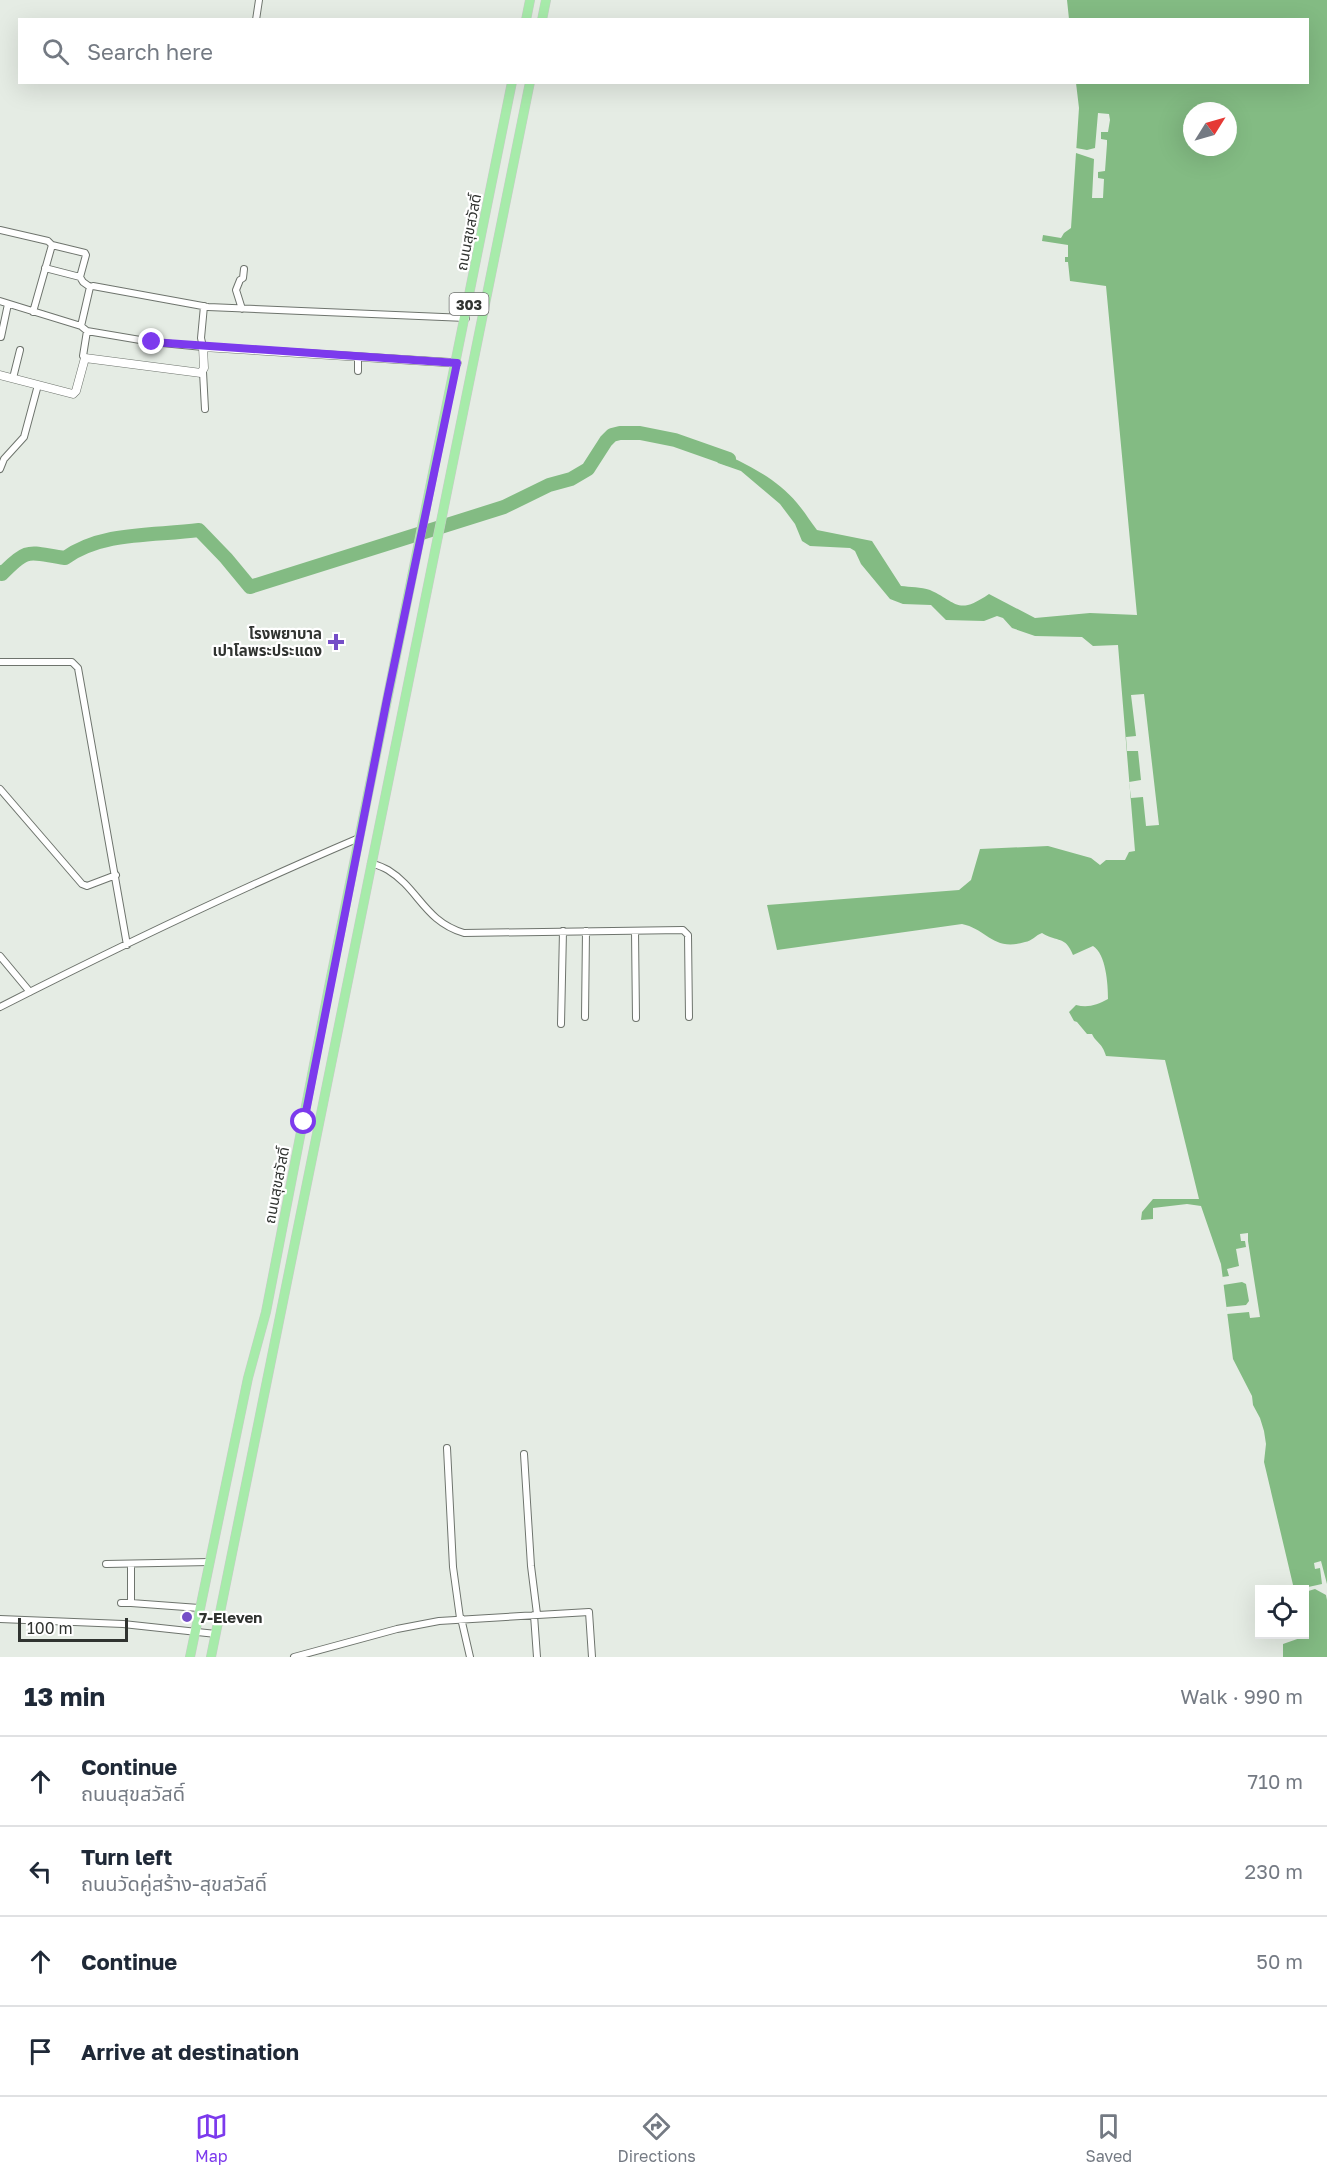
<!DOCTYPE html>
<meta charset="utf-8">
<style>
body{margin:0;font-family:"Golos Text","Noto Sans Thai",sans-serif;background:#f2f2f3;color:#1f2937}
.controls{position:absolute;right:18px;bottom:18px;display:grid;overflow:hidden;border-radius:0px;box-shadow:0 6px 24px #0002}
.controls button{width:54px;height:54px;display:grid;place-items:center;padding:0;border:0;border-bottom:2px solid #e0e1e3;background:#fff;color:#1f2937;font:30px sans-serif}
.compass{position:absolute;left:1183px;top:102px;width:54px;height:54px;border-radius:50%;background:#fff;box-shadow:0 6px 24px #0002;rotate:53deg}
.scale{position:absolute;left:18px;bottom:15px;width:110px;box-sizing:border-box;padding-left:6px;border:3px solid #303330;border-top:0;font-size:16px;line-height:21px;white-space:nowrap;color:#303330;-webkit-text-stroke:4px #fff;paint-order:stroke}
.stop{position:absolute;width:18px;height:18px;margin:-14px;border:4px solid #7c3aed;border-radius:50%;background:#fff}
.stop.end{background:#7c3aed;border-color:#fff;box-shadow:0 2px 6px #0008}
.list{margin:0;padding:0;list-style:none}
h2{display:flex;justify-content:space-between;align-items:center;height:78px;margin:0;padding:0 24px;font-size:26px}
h2 small{font-size:20px;font-weight:400;color:#747a83}
.list li{display:grid;grid-template-columns:39px 1fr auto;gap:18px;align-items:center;box-sizing:border-box;height:90px;padding:0 24px;border-top:2px solid #e0e1e3}
.list b{display:block;font-size:22px;white-space:nowrap}
.list p{margin:0;font-size:20px;white-space:nowrap;color:#747a83}
.list em{font-size:20px;font-style:normal;color:#747a83}
.icon{flex:none;width:33px;height:33px;fill:none;stroke:currentColor;stroke-width:2;stroke-linecap:round;stroke-linejoin:round}
.map{position:relative;flex:none;width:1327px;height:1657px;overflow:hidden}
.search{position:absolute;background:#fff;box-shadow:0 6px 24px #0002;left:18px;right:18px;top:18px;height:66px;display:flex;align-items:center;gap:15px;box-sizing:border-box;padding:0 21px;border-radius:0px;color:#747a83;font-size:22px}
.sheet{height:438px;background:#fff}
nav{display:flex;justify-content:space-around;align-items:center;box-sizing:border-box;height:84px;border-top:2px solid #e0e1e3;background:#fff;font-size:16px;color:#747a83}
nav a{display:grid;justify-items:center;gap:3px}
nav .on{color:#7c3aed}
.map>svg:first-child{display:block}
</style>
<div class="map">
<svg width="1327" height="1657" viewBox="0 0 1327 1657">
<rect width="100%" height="100%" fill="#e5ece4"/>
<!-- water -->
<path fill="#83bb83" fill-rule="evenodd" d="M1067,0H1327V1657H1283V1644L1303,1637L1308,1632L1305,1618L1304,1590L1294,1589L1264,1462L1266,1444L1264,1431L1260,1418L1253,1405L1252,1396L1233,1359L1221,1264L1201,1206L1187,1204L1153,1208V1219L1141,1220L1142,1212L1153,1199H1199L1165,1060L1106,1056C1102,1042 1096,1043 1092,1034H1087L1077,1022L1074,1021L1069,1012L1076,1005C1088,1008 1097,1005 1108,999C1108,984 1106,954 1093,946L1073,955C1065,935 1058,943 1042,933C1036,935 1032,941 1025,942C993,952 987,929 962,924L777,950L767,905L959,890L971,880L980,849L1048,846L1091,858L1100,865L1106,860H1125L1129,852L1135,851L1118,645L1093,646L1082,637L1035,636L1012,628L1003,618L997,616L984,621L946,620L931,605L903,604L890,599L861,564L855,551L850,548L810,546L802,541L795,524L780,504L741,471L718,463L712,453L713,449C743,462 775,477 797,503C804,511 810,521 817,530L872,541L901,586C910,587 921,587 930,590C957,602 957,616 989,594L1035,618L1090,613L1137,615L1106,286L1070,281L1068,262H1065V257H1068V245L1042,241L1043,235L1061,238L1064,233L1071,228L1079,108L1076,83L1308,82V20L1069,19ZM1192,111H1228V147H1192Z"/>
<!-- pier -->
<path fill="#e5ece4" d="M1098,113L1109,114L1110,120L1108,132H1101V139L1107,140V144L1105,171L1098,172V178L1104,179L1103,198H1092L1094,159L1076,153V148L1087,150L1095,148Z
M1144,694L1159,825L1146,826L1143,797L1131,798L1129,782L1141,780L1138,751H1127L1126,737L1136,736L1131,695Z
M1248,1233V1241L1260,1317L1250,1318L1249,1312L1227,1314L1226,1307L1246,1305L1249,1301L1246,1284L1242,1282L1223,1285L1222,1277L1229,1276L1227,1269L1239,1266L1236,1249L1246,1247L1245,1241H1241L1240,1234Z
M1321,1561L1327,1584V1600L1326,1595L1315,1589L1305,1592L1304,1590L1299,1589L1322,1584L1320,1568L1315,1569L1314,1563Z"/>
<g fill="none" stroke-linecap="round" stroke-linejoin="round">
<!-- river -->
<path stroke="#83bb83" stroke-width="14" d="M0,572L2,574C29,546 29,553 65,558C103,531 154,536 199,530L226,558L250,587L504,507L549,485L571,479L588,469L606,441L612,435L620,433H640L675,440L729,459"/>
<!-- minor casing -->
<g stroke="#6e746d" stroke-width="8">
<path id="minor" d="M256,20L259,0
M0,230L48,241L52,245L33,312
M52,245L85,253L86,255L80,277
M45,268L80,277L83,282L90,287
M0,301L81,326L87,331L152,342L203,347L201,338L204,306
M242,309L236,290L240,280L243,278L244,269
M81,326L90,287L93,286L208,307L466,318
M1,337L8,304
M85,358L83,356L87,331
M358,371V357
M203,372L205,409
M13,378L20,350
M0,469L4,459L24,437L38,385
M0,662H72L78,668L127,945
M0,789L82,884L87,886L116,875
M371,863C377,865 383,867 388,870C419,889 424,921 464,933L683,930L688,935L689,1017
M635,931L636,1018
M0,956L30,992
M0,1007C118,947 237,890 359,838
M585,1017L586,931
M561,1024L563,931
M447,1448L453,1567L460,1618
M524,1454L531,1566L537,1614
M106,1564L210,1562
M131,1564V1603L199,1608
M121,1603H131
M534,1615L537,1657
M461,1618L470,1657
M0,1619L123,1624L216,1634
M294,1657L397,1629L439,1621L589,1612L592,1657"/>
</g>
<!-- tertiary casing -->
<g stroke="#6e746d" stroke-width="9">
<path id="tertiary" d="M0,375L73,394L76,391L85,358L201,373L204,368L203,347L457,363"/>
</g>
<!-- primary casing -->
<g stroke="#c9cac9" stroke-width="10">
<path id="primary" d="M526,20L530,0
M542,20L546,0
M190,1657L248,1378L266,1312L330,982L512,82
M211,1657L530,82"/>
</g>
<!-- minor -->
<use href="#minor" stroke="#fff" stroke-width="6"/>
<!-- tertiary -->
<use href="#tertiary" stroke="#fff" stroke-width="8"/>
<!-- primary -->
<use href="#primary" stroke="#a7ebaa" stroke-width="9"/>
</g>
<g fill="none" stroke-linecap="round" stroke-linejoin="round">
<!-- route -->
<path stroke="#7c3aed" stroke-width="8" d="M152,342L457,363L387,699L304,1122"/>
</g>
<!-- markers -->
<g fill="#754ec7" stroke="#fff" stroke-width="2">
<path d="M333 633h6v6h6v6h-6v6h-6v-6h-6v-6h6z"/>
<circle cx="187" cy="1617" r="6"/>
</g>
<g text-anchor="middle" dominant-baseline="central" stroke-width="4.5" stroke-linejoin="round" paint-order="stroke">
<!-- shield labels -->
<rect fill="#fff" stroke="#6e706e" stroke-width="1.5" x="449.5" y="293" width="39" height="22" rx="4.5"/>
<g font-size="14" font-weight="bold" fill="#303330">
<text x="469" y="304">303</text>
</g>
<!-- street labels -->
<g font-size="15" fill="#303330" stroke="#fff">
<text transform="translate(468 232) rotate(-79)">ถนนสุขสวัสดิ์</text>
<text transform="translate(276 1185) rotate(-79)">ถนนสุขสวัสดิ์</text>
</g>
<!-- poi labels -->
<g font-size="15" font-weight="bold" fill="#303330" stroke="#fff" text-anchor="end">
<text x="322" y="633">โรงพยาบาล<tspan x="322" dy="17">เปาโลพระประแดง</tspan></text>
<text x="199" y="1617" text-anchor="start">7-Eleven</text>
</g>
</g>
</svg>
<div class="controls">
<button><svg class="icon" aria-label="locate" viewBox="0 0 24 24"><circle cx="12" cy="12" r="6"/><path d="M12 2v4M12 18v4M2 12h4M18 12h4"/></svg></button>
</div>
<svg class="compass" viewBox="-18 -18 36 36"><path d="M0-13l5 13h-10z" fill="#e53935"/><path d="M0 13l5-13h-10z" fill="#747a83"/></svg>
<div class="scale">100 m</div>
<div class="stop" style="left:304px;top:1122px"></div>
<div class="stop end" style="left:152px;top:342px"></div>
<div class="search"><svg class="icon" aria-label="search" viewBox="0 0 24 24"><circle cx="10" cy="10" r="6"/><path d="M15 15l6 6"/></svg>Search here</div>
</div>
<section class="sheet">
<h2>13 min<small>Walk · 990 m</small></h2>
<ul class="list">
<li><svg class="icon" aria-label="ahead" viewBox="0 0 24 24"><path d="M12 20V5M6 11l6-6 6 6"/></svg><div><b>Continue</b><p>ถนนสุขสวัสดิ์</p></div><em>710 m</em></li>
<li><svg class="icon" aria-label="left" viewBox="0 0 24 24"><path d="M17 20v-9H6M10 6l-5 5 5 5"/></svg><div><b>Turn left</b><p>ถนนวัดคู่สร้าง-สุขสวัสดิ์</p></div><em>230 m</em></li>
<li><svg class="icon" aria-label="ahead" viewBox="0 0 24 24"><path d="M12 20V5M6 11l6-6 6 6"/></svg><div><b>Continue</b></div><em>50 m</em></li>
<li><svg class="icon" aria-label="arrive" viewBox="0 0 24 24"><path d="M6 21V4h12l-3 4 3 4H6"/></svg><div><b>Arrive at destination</b></div></li>
</ul>
</section>
<nav>
<a class="on"><svg class="icon" aria-label="map" viewBox="0 0 24 24"><path d="M3 6l6-2 6 2 6-2v14l-6 2-6-2-6 2zM9 4v14M15 6v14"/></svg>Map</a>
<a><svg class="icon" aria-label="directions" viewBox="0 0 24 24"><path d="M12 3l9 9-9 9-9-9zM9 14v-3h6M13 9l2 2-2 2"/></svg>Directions</a>
<a><svg class="icon" aria-label="saved" viewBox="0 0 24 24"><path d="M7 4h10v16l-5-4-5 4z"/></svg>Saved</a>
</nav>
